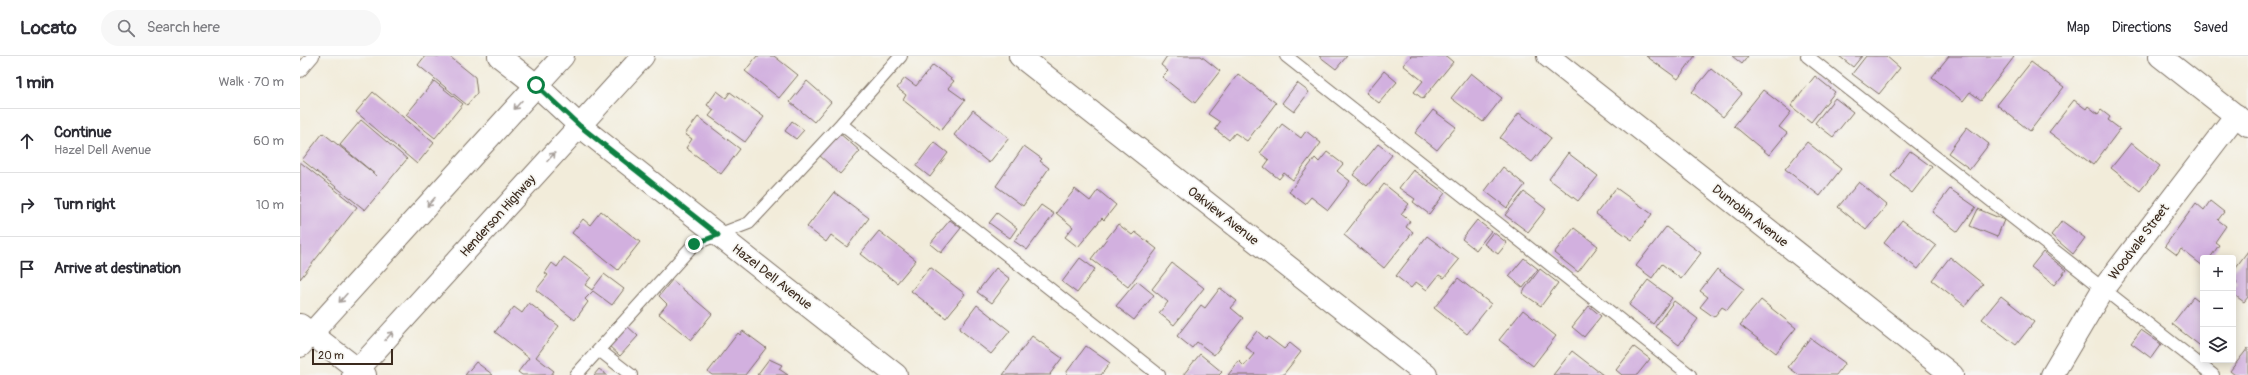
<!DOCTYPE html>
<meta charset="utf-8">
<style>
body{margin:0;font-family:Pangolin,sans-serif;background:#f7f7f7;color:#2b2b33}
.controls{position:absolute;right:12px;bottom:12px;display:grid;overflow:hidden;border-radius:4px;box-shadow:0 2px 10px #0003}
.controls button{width:36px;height:36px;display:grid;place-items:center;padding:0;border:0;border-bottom:1px solid #e1e1e2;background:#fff;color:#2b2b33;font:20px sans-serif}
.scale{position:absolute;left:12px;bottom:10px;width:81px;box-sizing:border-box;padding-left:4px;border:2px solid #3b2a1e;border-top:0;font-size:11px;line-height:14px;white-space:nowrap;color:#3b2a1e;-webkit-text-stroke:3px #f6f6f2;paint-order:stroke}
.stop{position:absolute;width:12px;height:12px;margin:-9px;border:3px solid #0b8043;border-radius:50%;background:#fff}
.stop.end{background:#0b8043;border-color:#fff;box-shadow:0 1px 4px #0008}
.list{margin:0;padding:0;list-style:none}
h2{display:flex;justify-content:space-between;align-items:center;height:52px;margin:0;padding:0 16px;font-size:17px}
h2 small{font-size:13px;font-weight:400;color:#7c7c81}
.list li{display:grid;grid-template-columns:26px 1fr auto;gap:12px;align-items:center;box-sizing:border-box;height:64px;padding:0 16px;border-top:1px solid #e1e1e2}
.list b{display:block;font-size:15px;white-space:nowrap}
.list p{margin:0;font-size:13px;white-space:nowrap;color:#7c7c81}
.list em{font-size:13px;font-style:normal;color:#7c7c81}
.icon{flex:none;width:22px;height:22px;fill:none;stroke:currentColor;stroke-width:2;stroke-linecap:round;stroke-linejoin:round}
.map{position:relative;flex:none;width:1948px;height:319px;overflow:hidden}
header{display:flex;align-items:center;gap:24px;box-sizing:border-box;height:56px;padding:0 20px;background:#fff;border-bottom:1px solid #e1e1e2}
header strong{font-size:19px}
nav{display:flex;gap:22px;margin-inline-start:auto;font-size:14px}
.search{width:280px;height:36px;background:#f7f7f7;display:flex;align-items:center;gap:10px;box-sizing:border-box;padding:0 14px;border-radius:22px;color:#7c7c81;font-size:15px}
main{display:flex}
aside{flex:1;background:#fff}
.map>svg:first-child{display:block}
</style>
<header>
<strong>Locato</strong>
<div class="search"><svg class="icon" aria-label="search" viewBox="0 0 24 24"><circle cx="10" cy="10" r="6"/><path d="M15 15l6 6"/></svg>Search here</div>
<nav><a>Map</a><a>Directions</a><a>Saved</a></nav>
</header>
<main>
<aside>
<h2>1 min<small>Walk · 70 m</small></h2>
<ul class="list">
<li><svg class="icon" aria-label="ahead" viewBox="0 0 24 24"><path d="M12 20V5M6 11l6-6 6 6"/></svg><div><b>Continue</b><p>Hazel Dell Avenue</p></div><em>60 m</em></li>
<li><svg class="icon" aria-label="right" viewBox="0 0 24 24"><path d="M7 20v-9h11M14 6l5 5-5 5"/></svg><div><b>Turn right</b></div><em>10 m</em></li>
<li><svg class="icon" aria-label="arrive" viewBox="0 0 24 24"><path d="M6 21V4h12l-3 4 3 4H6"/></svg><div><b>Arrive at destination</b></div></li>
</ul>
</aside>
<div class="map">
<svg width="1948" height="319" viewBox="0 0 1948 319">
<rect width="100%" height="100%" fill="#f6f6f2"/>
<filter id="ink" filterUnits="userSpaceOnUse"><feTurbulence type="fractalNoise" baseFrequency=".025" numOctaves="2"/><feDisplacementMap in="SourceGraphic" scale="8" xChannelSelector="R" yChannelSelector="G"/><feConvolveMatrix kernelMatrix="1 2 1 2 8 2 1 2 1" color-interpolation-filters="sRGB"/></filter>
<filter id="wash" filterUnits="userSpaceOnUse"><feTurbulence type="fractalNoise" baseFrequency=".012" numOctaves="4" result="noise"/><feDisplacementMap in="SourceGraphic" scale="16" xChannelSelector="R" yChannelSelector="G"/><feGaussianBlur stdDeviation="0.9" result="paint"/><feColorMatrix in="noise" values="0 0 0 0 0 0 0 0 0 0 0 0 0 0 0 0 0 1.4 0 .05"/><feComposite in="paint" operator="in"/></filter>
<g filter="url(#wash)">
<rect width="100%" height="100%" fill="#f2ecda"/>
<g id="blocks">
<!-- building -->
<path fill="#d2b0df" d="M125,0H149L175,21L177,37L167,49L118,9Z
M457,0H474L498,19L479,42L445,15Z
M867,0H901L920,15L895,47L862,21L868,15L861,9Z
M1019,0H1047L1036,13Z
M1111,0H1146L1153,6L1123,43L1114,36L1123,25L1103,9Z
M1346,0H1395L1378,23Z
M1432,0H1448L1442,8Z
M1539,0H1562L1553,11Z
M1566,0H1586L1600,12L1579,38L1552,18Z
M1649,0H1713L1714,1L1681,44L1670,36L1663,45L1632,21Z
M1731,6L1764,31L1730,75L1697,49Z
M633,9L654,25L648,32L665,44L641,74L603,44L606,39L597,32L605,22L616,30Z
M1411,13L1442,38L1423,61L1392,36Z
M1084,15L1097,26L1079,47L1066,37Z
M1171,17L1202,42L1183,66L1151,42Z
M938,18L976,47L947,85L935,77L929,84L915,73L920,66L908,58Z
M1515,20L1535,36L1511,66L1491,50Z
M134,25L163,48L135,82L106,59Z
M507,25L531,46L514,66L490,46Z
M997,27L1009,36L994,56L982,47Z
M1463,34L1491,56L1479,71L1487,77L1469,99L1434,70Z
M417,35L426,42L430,36L464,61L445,86L409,60L414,54L407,49Z
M73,36L134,87L117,108L56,56Z
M1535,42L1553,56L1533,81L1515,67Z
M1774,44L1786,53L1788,50L1798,58L1801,54L1810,61L1808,64L1820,73L1793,109L1749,76Z
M673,54L709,82L689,107L654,79Z
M1133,54L1156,71L1137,94L1115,77Z
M1219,57L1251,82L1232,106L1200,82Z
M398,61L440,93L421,118L386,92L392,83L385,78Z
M61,64L107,103L65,154L2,104L23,77L77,120L40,89Z
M492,65L504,74L496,83L485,75Z
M982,68L1001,82L1006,75L1021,87L993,124L984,117L979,123L964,111L969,104L960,97Z
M1667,71L1689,88L1670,113L1648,97Z
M539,77L560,95L540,118L519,99Z
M634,86L648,97L630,121L616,110Z
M1507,86L1541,113L1520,140L1485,113Z
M1831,87L1860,110L1840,135L1811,112Z
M1078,88L1092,99L1067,130L1053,119Z
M724,90L742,103L740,105L749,112L723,150L696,130Z
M1610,95L1632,111L1612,137L1591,120Z
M1027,96L1043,108L1037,115L1050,125L1028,154L1011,141L1005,148L989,136L1015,102L1019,106Z
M1268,97L1298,120L1278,145L1249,123Z
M0,106L57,151L0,223Z
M1203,111L1225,129L1207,152L1185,135Z
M1113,114L1145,137L1129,158L1113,146L1115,143L1099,132Z
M1559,126L1587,149L1566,174L1538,151Z
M1084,128L1109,148L1101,158L1110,165L1106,171L1113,176L1084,212L1044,179Z
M1316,132L1352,158L1332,184L1296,158Z
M775,133L790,145L798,134L816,149L804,164L802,162L778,191L765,181L773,171L756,157Z
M1650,133L1676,151L1658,176L1632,156Z
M534,136L569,162L547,191L531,179L526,186L507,171Z
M1224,136L1246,153L1228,176L1205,159Z
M1910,145L1924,156L1918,164L1926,170L1915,186L1919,189L1910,202H1903V210L1881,193L1877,199L1865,190L1896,147L1904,154Z
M741,149L754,158L727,194L714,185Z
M1678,153L1704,164L1697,181L1670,170Z
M301,155L340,186L318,214L272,177L283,163L290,169Z
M697,157L717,172L710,182L689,167Z
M650,164L661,172L641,197L630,188Z
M1177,164L1191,175L1176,194L1162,183Z
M1602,164L1636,190L1618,213L1584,187Z
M1762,165L1785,182L1773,198L1751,179Z
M818,168L832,179L835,176L857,193L828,231L791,203Z
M1366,171L1401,197L1381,223L1362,208L1352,222L1336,210Z
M1274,172L1298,190L1278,216L1254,197Z
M579,175L616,204L597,227L560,198Z
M1193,176L1207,187L1198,198L1184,188Z
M1127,180L1159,204L1144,222L1139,219L1127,234L1116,226L1111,232L1096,220Z
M1948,195V241L1944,246L1933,238V231L1937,226L1933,223V215Z
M1743,196L1766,214L1754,229L1731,211Z
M264,201L291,221L285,229L292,234L304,218L324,233L312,249L293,235L285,243L288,246L275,264L236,234L248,219L245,217L252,207L257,211Z
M1650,201L1683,228L1665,250L1632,224Z
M780,202L795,213L777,237L762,226Z
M1224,202L1238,213L1223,232L1209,220Z
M872,207L904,232L874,269L859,257L868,246L852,233Z
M630,211L665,238L646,262L611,235Z
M696,212L710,223L692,247L677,236Z
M1240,213L1258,227L1241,250L1222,237Z
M1417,213L1444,233L1427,254L1422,251L1414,261L1400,251L1408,241L1400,235Z
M1158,222L1191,248L1167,278L1134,252Z
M372,224L412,258L391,284L359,258L367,248L359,240Z
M1348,224L1372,242L1353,268L1329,249Z
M837,225L854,239L834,264L816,250Z
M920,232L937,245L931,252L943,262L914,299L897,286L892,292L877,280L901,249L905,252Z
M1701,240L1734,266L1716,289L1682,263Z
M1893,241L1903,249V292L1872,268Z
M1461,244L1496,272L1476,297L1440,269Z
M1374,245L1398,263L1379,289L1355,271Z
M229,247L259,270L236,301L254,315L251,319H222L218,316L229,302L195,276L214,251L222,257Z
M677,249L710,275L691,298L659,273Z
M1289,250L1301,260L1284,281L1272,271Z
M1223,254L1256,280L1233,310L1199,284Z
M326,269L338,280L320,300L308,289Z
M1841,274L1861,288L1851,302L1831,287Z
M443,275L466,292L445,319H412L408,316L438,277L440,279Z
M957,275L966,283L968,281L984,293L990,287L1001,296L983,319H928L939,305L944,310L954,298L945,290Z
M732,280L762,302L750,318L751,319H703Z
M1510,282L1545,307L1536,319H1499L1488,311Z
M786,290L810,307L801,319H769L766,317Z
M1334,291L1350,303L1337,319H1322L1316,314Z
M1948,292V319H1935L1930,315Z
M1272,295L1303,319H1253Z
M900,298L922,316L919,319H883Z
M469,303L482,309L479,313L488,319H457Z
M176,306L193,319H165Z
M299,313L307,319H294Z"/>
</g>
</g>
<g filter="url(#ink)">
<use href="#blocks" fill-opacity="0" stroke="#7b6e60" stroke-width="1"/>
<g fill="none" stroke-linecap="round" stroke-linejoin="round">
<!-- service casing -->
<g stroke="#7b6e60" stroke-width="14">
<path id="service" d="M986,0L1390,319
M1507,0L1913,319
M0,15L13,0
M541,68L859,319
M299,294L331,319
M276,319L394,188L449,167L541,68L601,0"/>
</g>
<!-- minor casing -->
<g stroke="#7b6e60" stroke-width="24">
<path id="minor" d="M199,0L236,29L280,70L596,319
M720,0L1126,319
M1248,0L1652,319
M1860,0L1948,69
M0,269L65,319
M1752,319L1803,233L1936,59"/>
</g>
<!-- secondary casing -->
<g stroke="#7b6e60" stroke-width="24">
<path id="secondary" d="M0,290L263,0
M53,319L343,0"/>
</g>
<!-- service -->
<use href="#service" stroke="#fff" stroke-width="12"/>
<!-- minor -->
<use href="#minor" stroke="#fff" stroke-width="22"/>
<!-- secondary -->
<use href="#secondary" stroke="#fff" stroke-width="22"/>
</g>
<!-- one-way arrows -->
<defs><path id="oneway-shaft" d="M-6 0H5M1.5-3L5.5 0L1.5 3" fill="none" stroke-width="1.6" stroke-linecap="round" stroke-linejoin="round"/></defs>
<g stroke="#a79f9a">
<use href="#oneway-shaft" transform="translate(218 49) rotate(132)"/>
<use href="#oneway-shaft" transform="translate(251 101) rotate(-48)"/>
<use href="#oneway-shaft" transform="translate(131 146) rotate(132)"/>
<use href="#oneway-shaft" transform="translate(43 242) rotate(132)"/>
<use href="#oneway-shaft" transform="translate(89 280) rotate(-48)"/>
</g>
</g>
<g fill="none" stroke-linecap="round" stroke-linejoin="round" filter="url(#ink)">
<!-- route -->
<path stroke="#0b8043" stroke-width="5" d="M236,29L280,70L418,179L394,188"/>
</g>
<g text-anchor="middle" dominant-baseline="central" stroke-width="3.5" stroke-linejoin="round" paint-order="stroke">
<!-- street labels -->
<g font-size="13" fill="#3b2a1e" stroke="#f6f6f2">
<text transform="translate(198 160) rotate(-48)">Henderson Highway</text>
<text transform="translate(923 160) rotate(38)">Oakview Avenue</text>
<text transform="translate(1450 160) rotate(38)">Dunrobin Avenue</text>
<text transform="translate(1839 186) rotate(-53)">Woodvale Street</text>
<text transform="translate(472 221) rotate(38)">Hazel Dell Avenue</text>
</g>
</g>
</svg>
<div class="controls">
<button>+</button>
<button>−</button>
<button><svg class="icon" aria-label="layers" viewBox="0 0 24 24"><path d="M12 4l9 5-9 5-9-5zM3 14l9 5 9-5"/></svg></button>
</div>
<div class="scale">20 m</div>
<div class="stop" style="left:236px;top:29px"></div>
<div class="stop end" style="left:394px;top:188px"></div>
</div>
</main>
